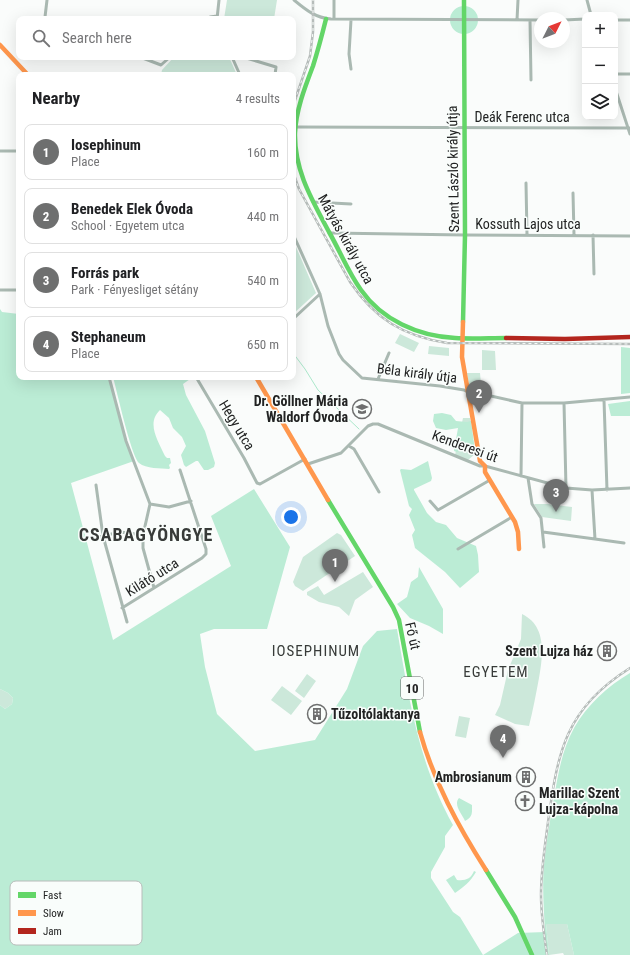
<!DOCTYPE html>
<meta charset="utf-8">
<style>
body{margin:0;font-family:"Roboto Condensed",sans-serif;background:#f6f6f6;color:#202124}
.controls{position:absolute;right:12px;top:12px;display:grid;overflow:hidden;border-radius:8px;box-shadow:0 4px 16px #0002}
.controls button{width:36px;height:36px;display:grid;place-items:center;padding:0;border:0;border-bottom:1px solid #e0e0e0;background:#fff;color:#202124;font:20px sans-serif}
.compass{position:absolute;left:534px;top:12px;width:36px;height:36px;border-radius:50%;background:#fff;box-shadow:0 4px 16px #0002;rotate:48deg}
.you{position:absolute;left:291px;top:517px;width:14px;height:14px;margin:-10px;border:3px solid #fff;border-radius:50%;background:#1a73e8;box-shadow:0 0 0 6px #1a73e833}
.badge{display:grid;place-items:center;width:26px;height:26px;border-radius:50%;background:#6e6f6f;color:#fff;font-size:13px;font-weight:700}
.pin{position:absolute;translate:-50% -33px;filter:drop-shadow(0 1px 2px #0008)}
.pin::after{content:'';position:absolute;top:21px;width:14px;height:12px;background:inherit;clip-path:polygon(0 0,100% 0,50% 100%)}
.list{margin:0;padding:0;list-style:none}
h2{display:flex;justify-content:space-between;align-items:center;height:52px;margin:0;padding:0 16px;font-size:17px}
h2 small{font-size:13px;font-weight:400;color:#757577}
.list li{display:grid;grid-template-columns:26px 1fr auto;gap:12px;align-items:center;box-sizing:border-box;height:56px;margin:0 8px 8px;padding:0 8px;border:1px solid #e0e0e0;border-radius:8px}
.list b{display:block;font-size:15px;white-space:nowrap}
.list p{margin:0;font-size:13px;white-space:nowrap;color:#757577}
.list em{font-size:13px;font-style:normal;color:#757577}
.icon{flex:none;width:22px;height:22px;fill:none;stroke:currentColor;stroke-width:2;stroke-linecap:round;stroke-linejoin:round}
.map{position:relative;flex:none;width:630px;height:955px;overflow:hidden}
.search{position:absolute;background:#fff;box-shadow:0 4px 16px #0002;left:16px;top:16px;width:280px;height:44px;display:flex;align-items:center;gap:10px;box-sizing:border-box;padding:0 14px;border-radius:8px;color:#757577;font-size:15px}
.panel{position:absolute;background:#fff;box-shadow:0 4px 16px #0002;left:16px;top:72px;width:280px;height:308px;border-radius:8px}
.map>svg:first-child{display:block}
</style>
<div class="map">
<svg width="630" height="955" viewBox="0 0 630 955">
<rect width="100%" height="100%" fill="#fafcfb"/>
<!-- green -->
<path fill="#cce8da" d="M227,0H277L274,19H224Z
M174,57H229L237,75H161L162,70Z
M293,240L316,293L293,314Z
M400,334L419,343L414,352L395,343Z
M429,346L449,348V356L428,354Z
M482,350L495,351L496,370H482Z
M467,373H480L482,394L470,391Z
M463,418H470L475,454L468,460L455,455Z
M534,504H547L572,507L571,521L542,517Z
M337,533L341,535L355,556L303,591L295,586L293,582L303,557Z
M363,572L373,587L355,600L349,616L339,607L319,602L307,595V592L318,586L324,595Z
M522,614C547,626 543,655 539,678C536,694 533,710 529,726L515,724L495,715L500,705L508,670L521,639Z
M307,674L316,681L304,698L295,691Z
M282,686L302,701L291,715L271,700Z
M0,689L8,693L13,698L12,704L5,709L0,705Z
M459,716L470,718L466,738L455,736Z
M546,924H567L574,955H564L563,953L549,955Z"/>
<!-- forest -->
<path fill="#bbecd5" d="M450 20a14 14 0 1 1 28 0a14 14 0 1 1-28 0Z
M0,309L2,312L19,314V377H109L126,441L134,461L71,483L113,640L231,566L211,516L254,489L290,547L267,629H214L200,634L205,667L217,714L255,751L315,740L347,689L363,646L377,631L397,629C409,699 418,762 453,825L445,836V847L431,872V878L453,912L460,917L483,955L518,933L545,932C544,910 542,887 544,865C546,843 550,820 554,798C558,774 562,750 574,728C587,705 608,686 630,673V955H574L567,924H546L549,955H0V705L5,709L12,704L13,698L8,693L0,689Z
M621,347L630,348V393L621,394Z
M113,377H193L183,384L186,395L205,431L215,463L214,467L208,470H204L198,461H196L186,467L184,465L181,455L186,446L182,437L173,428L169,418L160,410C146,423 158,441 165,456L167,458H170L171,463L169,465L170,468L169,469C161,468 146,469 139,463C131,455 117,391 113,377Z
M630,401V416H611L608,404Z
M442,413L451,415L456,421L467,422L471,421L475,451L474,453L461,450L457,452L454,451L458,428L446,430L436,428L433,421L434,414Z
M428,461L432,478L431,481L414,489V490L427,513L436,522L446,525L457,538L476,546L478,555L479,572L460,588L445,572L415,548L412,535L415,530L409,515L412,509L409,506L400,470L401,469L411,470Z
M419,567L443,609V634L429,626L410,618L397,604L407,597L411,582L418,577Z
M459,798L472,805C472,813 473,817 465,821C462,814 453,805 459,798Z
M474,871L476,872C470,882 464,887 455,893L446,880L454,875L457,880C465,881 471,879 474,871Z"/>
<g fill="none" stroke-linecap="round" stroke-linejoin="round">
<!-- stream -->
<path stroke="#abe8cb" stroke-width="1" d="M293,353L305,369L318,390L359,429"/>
<!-- street -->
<path stroke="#aab9b2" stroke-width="3" d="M294,0C306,10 316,18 331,19L540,20
M334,0V19
M587,0L591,15
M47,19L45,17L47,0
M208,19L210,17L217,16
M217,19L219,0
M351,20L349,54L351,69
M517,20L518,0
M530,20L531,80
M564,20L585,19
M615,20H630
M140,57L161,65L170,57
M232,57L240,75
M243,57L276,67L275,75
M615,74H630
M615,88L630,134
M295,127L630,128
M0,151H19
M526,183L527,235
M573,193L574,235
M313,202L351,204
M330,233L465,235L630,236
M293,234L320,294L328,326L339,354L343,360L362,378L440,386L464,390L472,394H482L522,403H564L630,397
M593,235L594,274
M0,290H19
M293,319L320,294
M109,377L126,441L150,504L143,535V548L154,588
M196,377L244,458L257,483L260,484L305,459
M378,379L389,353
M604,400L607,490
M564,403L566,488
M349,446L354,449L379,492
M308,464L341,453L368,426L373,424H378L480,466H485L566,488L592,490L630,488
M521,476L522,403
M528,478L532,504L541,518L544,547
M96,485L103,536L127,622
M592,490L595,539L624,543
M430,501L438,510L490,480
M150,504L169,507L191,501
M543,532L595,539
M95,538L120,532L143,535
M458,549L512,517
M122,608L202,558L206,554V549L180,470"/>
<!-- fast -->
<path stroke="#63d668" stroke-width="4.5" d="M326,19C322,35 318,50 313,66C305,87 296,110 295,133C294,170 312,200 329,232C340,251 348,272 361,290C382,320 418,336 455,338C472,339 489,338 506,338
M463,322L465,235L464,0
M328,500L393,607L399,620L420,732
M486,870L515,917L532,955"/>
<!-- slow -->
<path stroke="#ff974d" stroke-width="4.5" d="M0,45L28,75
M463,322L462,357L480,461L485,466V472L515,522L518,532L519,549
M256,377L328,500
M420,732C434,782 458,826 486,870"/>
<!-- jam -->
<path stroke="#b3261e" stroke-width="4.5" d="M506,338L565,339L630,337"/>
<!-- rail casing -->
<g stroke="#b6bcba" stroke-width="2.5">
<path id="rail" d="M293,106L310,56L313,32V0
M293,172L299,189L350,282C375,319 403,336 447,343L630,344
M547,955C544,935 541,915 541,895C541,870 545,846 548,822C558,751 565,709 630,668"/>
</g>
<!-- rail -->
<use href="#rail" stroke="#f9fdfb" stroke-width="1" stroke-dasharray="3" stroke-linecap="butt"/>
</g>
<!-- icons -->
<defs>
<g id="school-ring" transform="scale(1)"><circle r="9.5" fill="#f9fdfb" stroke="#6e6f6f" stroke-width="1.5"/><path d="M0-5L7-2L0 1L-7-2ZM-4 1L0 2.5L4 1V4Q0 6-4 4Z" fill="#6e6f6f"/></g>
<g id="building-ring" transform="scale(1)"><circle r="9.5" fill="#f9fdfb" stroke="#6e6f6f" stroke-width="1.5"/><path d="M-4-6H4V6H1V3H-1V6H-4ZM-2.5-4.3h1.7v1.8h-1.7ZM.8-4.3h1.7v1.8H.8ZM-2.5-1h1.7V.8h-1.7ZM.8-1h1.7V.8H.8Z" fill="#6e6f6f"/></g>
<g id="church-ring" transform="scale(1)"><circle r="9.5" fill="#f9fdfb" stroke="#6e6f6f" stroke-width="1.5"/><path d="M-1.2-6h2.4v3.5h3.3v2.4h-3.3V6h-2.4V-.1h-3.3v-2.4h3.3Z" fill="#6e6f6f"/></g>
</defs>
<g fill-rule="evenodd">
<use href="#school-ring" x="362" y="409"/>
<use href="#building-ring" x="607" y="651"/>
<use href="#building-ring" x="317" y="714"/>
<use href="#building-ring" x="526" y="777"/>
<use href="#church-ring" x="525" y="801"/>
</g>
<g text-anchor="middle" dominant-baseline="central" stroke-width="3" stroke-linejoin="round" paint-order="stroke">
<!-- shield labels -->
<rect fill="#f9fdfb" stroke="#626464" stroke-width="1" x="401" y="677" width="22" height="22" rx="3"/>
<g font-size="13" font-weight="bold" fill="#222323">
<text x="412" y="688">10</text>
</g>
<!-- street labels -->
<g font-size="14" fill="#222323" stroke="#f9fdfb">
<text x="522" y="117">Deák Ferenc utca</text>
<text transform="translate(453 169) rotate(-91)">Szent László király útja</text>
<text x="528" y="224">Kossuth Lajos utca</text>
<text transform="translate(346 239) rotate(61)">Mátyás király utca</text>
<text transform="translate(417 373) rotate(7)">Béla király útja</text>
<text transform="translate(237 425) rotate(59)">Hegy utca</text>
<text transform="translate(465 446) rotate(20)">Kenderesi út</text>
<text transform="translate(152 577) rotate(-32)">Kilátó utca</text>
<text transform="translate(413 636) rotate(77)">Fő út</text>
</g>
<!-- poi labels -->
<g font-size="14" font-weight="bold" fill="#222323" stroke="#f9fdfb" text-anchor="end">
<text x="348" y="401">Dr. Göllner Mária<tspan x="348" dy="16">Waldorf Óvoda</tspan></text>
<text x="593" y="651">Szent Lujza ház</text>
<text x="331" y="714" text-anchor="start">Tűzoltólaktanya</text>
<text x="512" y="777">Ambrosianum</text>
<text x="539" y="793" text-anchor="start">Marillac Szent<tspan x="539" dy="16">Lujza-kápolna</tspan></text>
</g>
<!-- neighbourhood labels -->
<g font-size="15" letter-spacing="1" fill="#383b39" stroke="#f9fdfb">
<text x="316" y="651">IOSEPHINUM</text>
<text x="496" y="672">EGYETEM</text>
</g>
<!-- district labels -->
<g font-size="18" font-weight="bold" letter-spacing="1" fill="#383b39" stroke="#f9fdfb">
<text x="146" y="534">CSABAGYÖNGYE</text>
</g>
</g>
<!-- legend -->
<rect x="10" y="881" width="132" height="64" rx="6" fill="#f9fdfb" stroke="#b8bcba" stroke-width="1"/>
<rect x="18" y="892" width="18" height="6" fill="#63d668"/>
<rect x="18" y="910" width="18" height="6" fill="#ff974d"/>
<rect x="18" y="928" width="18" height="6" fill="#b3261e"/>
<g font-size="11" fill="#222323">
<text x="43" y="899">Fast</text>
<text x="43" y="917">Slow</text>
<text x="43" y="935">Jam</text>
</g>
</svg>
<div class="controls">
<button>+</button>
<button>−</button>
<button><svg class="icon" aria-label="layers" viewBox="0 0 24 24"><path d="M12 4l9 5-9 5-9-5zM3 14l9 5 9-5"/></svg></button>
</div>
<svg class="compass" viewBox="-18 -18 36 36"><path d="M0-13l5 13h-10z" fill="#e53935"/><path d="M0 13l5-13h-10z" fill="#757577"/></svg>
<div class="you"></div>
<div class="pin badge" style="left:335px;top:582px">1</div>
<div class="pin badge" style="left:479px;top:413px">2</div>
<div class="pin badge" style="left:556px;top:512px">3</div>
<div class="pin badge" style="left:503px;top:758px">4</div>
<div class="search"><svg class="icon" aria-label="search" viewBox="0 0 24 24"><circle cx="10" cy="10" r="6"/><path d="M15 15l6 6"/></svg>Search here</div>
<section class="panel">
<h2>Nearby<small>4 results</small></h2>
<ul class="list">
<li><span class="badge">1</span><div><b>Iosephinum</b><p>Place</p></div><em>160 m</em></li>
<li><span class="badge">2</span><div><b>Benedek Elek Óvoda</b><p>School · Egyetem utca</p></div><em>440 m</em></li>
<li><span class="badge">3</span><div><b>Forrás park</b><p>Park · Fényesliget sétány</p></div><em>540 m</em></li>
<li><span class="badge">4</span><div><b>Stephaneum</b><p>Place</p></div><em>650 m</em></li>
</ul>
</section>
</div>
